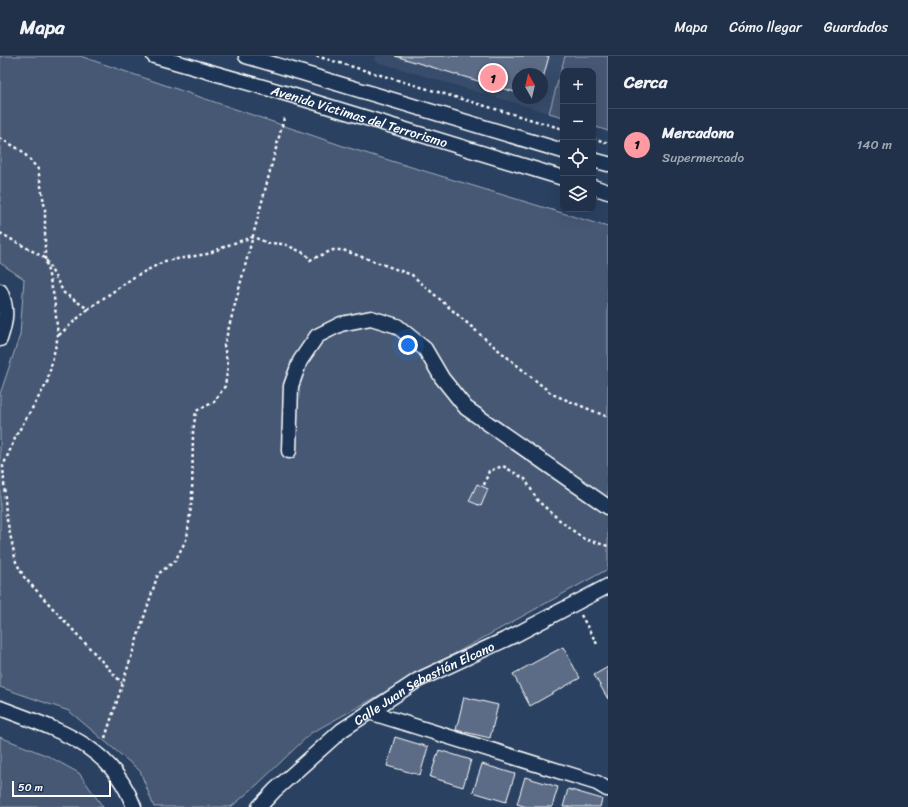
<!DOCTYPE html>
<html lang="es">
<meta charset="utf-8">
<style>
body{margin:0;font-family:Sriracha,sans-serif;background:#2d3d53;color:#f1f3f6}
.controls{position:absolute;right:12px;top:12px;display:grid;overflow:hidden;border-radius:8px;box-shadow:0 4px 16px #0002}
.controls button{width:36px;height:36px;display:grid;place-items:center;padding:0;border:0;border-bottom:1px solid #3d4c61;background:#203149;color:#f1f3f6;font:20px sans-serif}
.compass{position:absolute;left:512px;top:12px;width:36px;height:36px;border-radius:50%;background:#203149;box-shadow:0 4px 16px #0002;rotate:352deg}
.scale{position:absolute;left:12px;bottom:10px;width:99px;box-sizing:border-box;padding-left:4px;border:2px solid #fff;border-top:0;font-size:11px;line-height:14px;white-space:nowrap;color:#fff;-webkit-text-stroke:3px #1d3557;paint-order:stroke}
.you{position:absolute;left:408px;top:289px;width:14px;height:14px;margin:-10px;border:3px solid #fff;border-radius:50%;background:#1a73e8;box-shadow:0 0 0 6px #1a73e833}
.badge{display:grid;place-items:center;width:26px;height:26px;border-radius:50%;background:#ff9aa2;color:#111;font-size:13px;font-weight:700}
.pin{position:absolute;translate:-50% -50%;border:2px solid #fff;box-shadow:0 1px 4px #0006}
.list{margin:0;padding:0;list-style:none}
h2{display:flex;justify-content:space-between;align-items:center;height:52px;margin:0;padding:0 16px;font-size:17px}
h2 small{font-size:13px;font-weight:400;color:#a2a9b4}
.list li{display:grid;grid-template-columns:26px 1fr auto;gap:12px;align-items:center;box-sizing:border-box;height:72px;padding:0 16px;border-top:1px solid #3d4c61}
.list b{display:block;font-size:15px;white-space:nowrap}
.list p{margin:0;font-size:13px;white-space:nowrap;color:#a2a9b4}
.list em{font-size:13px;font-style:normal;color:#a2a9b4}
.icon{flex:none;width:22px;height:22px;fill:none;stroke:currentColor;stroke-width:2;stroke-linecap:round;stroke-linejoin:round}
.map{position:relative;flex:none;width:608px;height:751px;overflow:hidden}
header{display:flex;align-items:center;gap:24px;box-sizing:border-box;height:56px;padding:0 20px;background:#203149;border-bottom:1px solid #3d4c61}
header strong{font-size:19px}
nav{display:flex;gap:22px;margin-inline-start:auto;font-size:14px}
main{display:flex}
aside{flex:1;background:#203149}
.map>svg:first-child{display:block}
</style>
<header>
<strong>Mapa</strong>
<nav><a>Mapa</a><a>Cómo llegar</a><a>Guardados</a></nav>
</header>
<main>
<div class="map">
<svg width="608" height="751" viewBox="0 0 608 751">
<rect width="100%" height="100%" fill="#2a4161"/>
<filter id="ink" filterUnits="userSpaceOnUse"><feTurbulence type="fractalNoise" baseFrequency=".025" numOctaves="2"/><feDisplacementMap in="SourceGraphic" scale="8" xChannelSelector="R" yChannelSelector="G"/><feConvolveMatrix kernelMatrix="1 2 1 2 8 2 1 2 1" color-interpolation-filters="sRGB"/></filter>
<g filter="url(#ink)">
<!-- built -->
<path fill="#394e6c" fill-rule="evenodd" d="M376,0H565L549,57L374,5ZM518,18H542V42H518Z"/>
<!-- green -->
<path fill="#465975" stroke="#a2acba" d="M0,0H80L349,92L608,171V513L311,677L258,728L231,751H154L140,715L69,655L0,631V338L20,279L24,223L0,207Z
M565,0H608V75L593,70V15H563V61L549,57Z
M0,681L48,700L79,717L103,751H0Z"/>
<!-- building -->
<path fill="#5b6c86" stroke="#fff" d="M395,0H549L542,26V18H518V37Z
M477,428L488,433L481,450L469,445Z
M563,591L580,622L530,650L513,618Z
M608,611V643L594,619Z
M464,641L498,649L490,682L456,674Z
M395,681L428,691L420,719L387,710Z
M439,694L471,704L463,731L430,721Z
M482,708L515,718L506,746L473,736Z
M525,721L558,731L552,751H527L517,748Z
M568,733L602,743L600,751H563Z"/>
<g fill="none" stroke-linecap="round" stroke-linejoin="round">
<!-- street casing -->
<g stroke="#fff" stroke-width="17">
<g id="street">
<path id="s1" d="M154,0L291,39L563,122"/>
<path d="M246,0L563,95"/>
<path d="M593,104L608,108"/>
<path d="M593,131L608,136"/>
<path d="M0,235C8,252 6,265 0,283"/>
<path d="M289,395L291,330L300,305L317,280L341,268L371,262L397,270L425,293L442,322L466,352L608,451"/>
<path d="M0,652C57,674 111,688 134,751"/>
<path d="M369,656L597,727L607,733"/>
<path id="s2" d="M259,751L275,734L342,674L418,624L515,579L608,530"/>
</g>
</g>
<!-- path -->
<path stroke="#fff" stroke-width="2.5" stroke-dasharray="3 3" stroke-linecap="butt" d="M316,0L563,73
M0,82L22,95L38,113L45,153V202L54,241L58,280L47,327L17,378L3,410L6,459L16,506L24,521L122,627
M593,82L608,87
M0,177L45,202L64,237L88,253L134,221L165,205L207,198L231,188L253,181L268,187L284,188L306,198L310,204L333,194H343L412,219L490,287L552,338L608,361
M59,279L88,253
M484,429L489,415L503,410L525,423L538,445L563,467L584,483L608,490
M581,559L597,588
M105,682L158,518L175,505L187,482L192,442L193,376L196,355L214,346L225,330L228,310L224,290L284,62"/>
<!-- street -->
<use href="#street" stroke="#1d3557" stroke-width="14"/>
</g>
</g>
<g text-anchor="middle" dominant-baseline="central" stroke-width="4" stroke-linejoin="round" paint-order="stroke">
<!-- street labels -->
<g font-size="13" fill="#fff" stroke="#1d3557">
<text stroke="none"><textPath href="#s1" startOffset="214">Avenida Víctimas del Terrorismo</textPath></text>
<text stroke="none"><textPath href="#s2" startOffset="208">Calle Juan Sebastián Elcano</textPath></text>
</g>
</g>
</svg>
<div class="controls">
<button>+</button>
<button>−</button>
<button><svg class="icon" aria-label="locate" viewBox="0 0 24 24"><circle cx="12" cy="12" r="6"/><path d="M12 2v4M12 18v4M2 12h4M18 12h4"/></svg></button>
<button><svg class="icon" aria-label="layers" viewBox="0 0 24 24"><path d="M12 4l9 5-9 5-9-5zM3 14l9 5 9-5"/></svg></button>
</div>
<svg class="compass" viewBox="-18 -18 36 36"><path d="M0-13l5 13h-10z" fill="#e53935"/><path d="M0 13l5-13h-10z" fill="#a2a9b4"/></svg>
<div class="scale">50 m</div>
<div class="you"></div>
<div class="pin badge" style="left:493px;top:22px">1</div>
</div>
<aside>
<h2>Cerca<small></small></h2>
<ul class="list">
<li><span class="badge">1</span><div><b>Mercadona</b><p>Supermercado</p></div><em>140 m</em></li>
</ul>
</aside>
</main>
